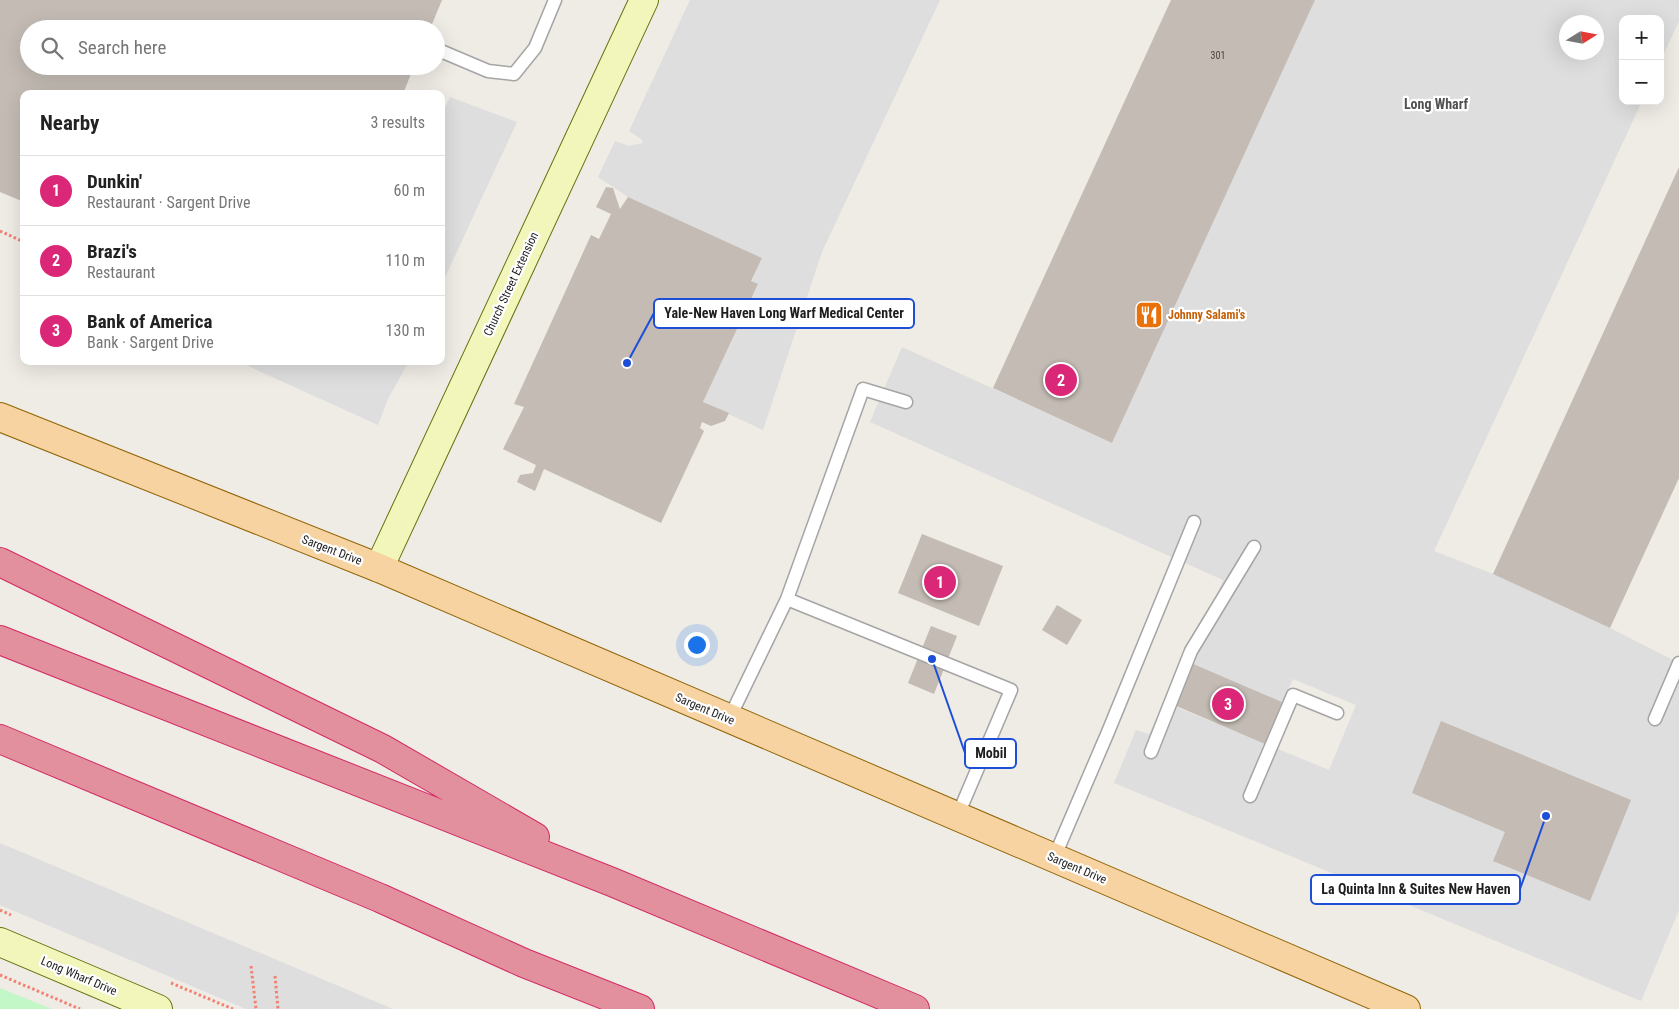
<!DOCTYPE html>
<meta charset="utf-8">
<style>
body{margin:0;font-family:"Roboto Condensed",sans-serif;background:#f2f2f2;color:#222}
.controls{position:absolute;right:15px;top:15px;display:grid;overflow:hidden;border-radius:10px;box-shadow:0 5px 20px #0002}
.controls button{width:45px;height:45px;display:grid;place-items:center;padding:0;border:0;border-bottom:1px solid #e0e0e0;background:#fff;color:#222;font:25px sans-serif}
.compass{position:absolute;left:1559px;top:15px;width:45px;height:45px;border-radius:50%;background:#fff;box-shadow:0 5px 20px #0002;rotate:79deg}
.you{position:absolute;left:696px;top:644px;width:18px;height:18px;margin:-12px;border:4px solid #fff;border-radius:50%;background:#1a73e8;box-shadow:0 0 0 8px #1a73e833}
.badge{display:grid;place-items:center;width:32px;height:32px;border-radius:50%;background:#db2777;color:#fff;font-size:16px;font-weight:700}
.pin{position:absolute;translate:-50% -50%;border:2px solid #fff;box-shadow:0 1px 5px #0006}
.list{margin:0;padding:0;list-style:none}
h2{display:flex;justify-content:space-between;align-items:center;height:65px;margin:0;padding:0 20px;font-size:21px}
h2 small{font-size:16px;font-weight:400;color:#767676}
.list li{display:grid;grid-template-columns:32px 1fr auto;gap:15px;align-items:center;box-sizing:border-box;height:70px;padding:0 20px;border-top:1px solid #e0e0e0}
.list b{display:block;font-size:19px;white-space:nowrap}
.list p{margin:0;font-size:16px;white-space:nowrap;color:#767676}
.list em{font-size:16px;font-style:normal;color:#767676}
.icon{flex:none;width:28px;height:28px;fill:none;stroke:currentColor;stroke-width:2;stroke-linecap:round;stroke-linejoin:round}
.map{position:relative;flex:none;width:1679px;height:1009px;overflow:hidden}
.search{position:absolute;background:#fff;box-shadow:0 5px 20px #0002;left:20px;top:20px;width:425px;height:55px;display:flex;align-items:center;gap:12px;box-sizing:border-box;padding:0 18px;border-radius:28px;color:#767676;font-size:19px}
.panel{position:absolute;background:#fff;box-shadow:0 5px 20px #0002;left:20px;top:90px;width:425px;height:275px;border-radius:10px}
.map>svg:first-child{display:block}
</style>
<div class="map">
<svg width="1679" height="1009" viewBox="0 0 1679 1009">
<rect width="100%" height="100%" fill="#efebe5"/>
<!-- park -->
<path fill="#c3f7c8" d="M0,988L52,1009H0Z"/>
<!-- parking -->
<path fill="#dedede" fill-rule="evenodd" d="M690,0H940L822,252L763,430L703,402L758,285L751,281L762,258L628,197L598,177L615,141L629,146L643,143L641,139L629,131Z
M1315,0H1679V21L1660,62V19H1623V101H1642L1434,551L1493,574L1610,628L1679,663V910L1641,1001L1114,783L1136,730L1149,734L1164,702L1329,770L1356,705L1293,679L1282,702L1191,663L1223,580L870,422L902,347L1112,443ZM1566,22H1596V52H1566Z
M450,97L517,122L441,286V116Z
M237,361H409L388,399L378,425Z
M0,843L393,1009H246L0,905Z"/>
<!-- building -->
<path fill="#c3bbb4" d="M0,0H442L430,29H29V66H414L403,94H24V202L0,192Z
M1171,0H1315L1112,443L993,388Z
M1679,167V478L1610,628L1493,574Z
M606,187L613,188L620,209L628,197L762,258L751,281L758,284L703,402L729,413L725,421L711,426L702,422L700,428L704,431L661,523L544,469L535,491L517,482L520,475L533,473L536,465L503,449L524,407L514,404L551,323L591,235L599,239L611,214L596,207Z
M922,534L1003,566L979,626L898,593Z
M1057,605L1082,620L1067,645L1042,630Z
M931,626L957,636L934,694L908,683Z
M1191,663L1282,702L1265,744L1174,705Z
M1441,721L1631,800L1590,901L1493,861L1505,832L1412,793Z"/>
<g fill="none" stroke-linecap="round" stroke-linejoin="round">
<!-- lane casing -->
<g stroke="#a5a5a5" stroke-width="15">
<path id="lane" d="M436,49L488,71L514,74L535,48L555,0
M787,599L863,389L906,402
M729,719L787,599L1011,690L957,817
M1655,719L1679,663
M1151,752L1191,651L1254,547
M1250,796L1293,695L1337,713
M1054,858L1108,732L1194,522"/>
</g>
<!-- secondary casing -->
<g stroke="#64700a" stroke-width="30">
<path id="secondary" d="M379,568L644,0
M0,942L158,1009"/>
</g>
<!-- primary casing -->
<g stroke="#916507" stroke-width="30">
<path id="primary" d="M0,417L379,568L1406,1009"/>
</g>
<!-- highway casing -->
<g stroke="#d22c63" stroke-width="30">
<path id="highway" d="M0,562L383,749L535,837
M0,640L612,882L915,1009
M0,739L380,898L524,963L640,1009"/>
</g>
<!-- path -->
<path stroke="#f38071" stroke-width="3" stroke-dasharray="2.5 2.5" stroke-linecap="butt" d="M0,231L24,242
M0,910L11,915
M251,966L256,1009
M0,975L80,1009
M275,976L278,1009
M171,983L233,1009"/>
<!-- lane -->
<use href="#lane" stroke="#fff" stroke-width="12"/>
<!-- secondary -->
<use href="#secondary" stroke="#f3f6bb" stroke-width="28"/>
<!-- primary -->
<use href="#primary" stroke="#f7d3a1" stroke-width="28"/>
<!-- highway -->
<use href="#highway" stroke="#e3909e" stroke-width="28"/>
</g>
<!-- icons -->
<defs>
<g id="restaurant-square" transform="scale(1.4375)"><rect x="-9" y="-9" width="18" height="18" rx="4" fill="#e8710a" stroke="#fff"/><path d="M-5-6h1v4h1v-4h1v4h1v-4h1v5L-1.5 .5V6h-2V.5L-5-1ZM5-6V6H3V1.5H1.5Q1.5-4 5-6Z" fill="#fff"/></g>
</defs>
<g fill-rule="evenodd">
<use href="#restaurant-square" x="1149" y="315"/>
</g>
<g text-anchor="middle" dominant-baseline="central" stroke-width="4.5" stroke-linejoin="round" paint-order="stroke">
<!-- number labels -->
<g font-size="10" fill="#474544">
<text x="1218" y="55">301</text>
</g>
<!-- street labels -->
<g font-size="12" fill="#1e1e1e" stroke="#fff">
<text transform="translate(511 284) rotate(-65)">Church Street Extension</text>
<text transform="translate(332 550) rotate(21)">Sargent Drive</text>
<text transform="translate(705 709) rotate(23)">Sargent Drive</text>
<text transform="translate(1077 868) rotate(23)">Sargent Drive</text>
<text transform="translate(79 976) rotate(23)">Long Wharf Drive</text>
</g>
<!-- food labels -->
<g font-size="12" font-weight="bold" fill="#c56008" stroke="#fff" text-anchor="start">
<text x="1168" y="315">Johnny Salami's</text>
</g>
<!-- neighbourhood labels -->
<g font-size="14" font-weight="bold" fill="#515151" stroke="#fff">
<text x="1436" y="104">Long Wharf</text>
</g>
</g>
<!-- callouts -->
<path fill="none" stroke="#1d4ed8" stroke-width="2" d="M627 363L654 313M932 659L965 753M1546 816L1520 889"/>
<g fill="#1d4ed8" stroke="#fff" stroke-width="2">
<circle cx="627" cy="363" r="5"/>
<circle cx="932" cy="659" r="5"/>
<circle cx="1546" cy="816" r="5"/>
</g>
<g fill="#fff" stroke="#1d4ed8" stroke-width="2">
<rect x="654" y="299" width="260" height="29" rx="5"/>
<rect x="965" y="739" width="51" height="29" rx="5"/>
<rect x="1311" y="875" width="209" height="29" rx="5"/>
</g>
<g font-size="14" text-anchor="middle" font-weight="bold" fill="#1e1e1e">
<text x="784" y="318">Yale-New Haven Long Warf Medical Center</text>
<text x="991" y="758">Mobil</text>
<text x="1416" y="894">La Quinta Inn &amp; Suites New Haven</text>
</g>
</svg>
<div class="controls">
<button>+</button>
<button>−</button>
</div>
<svg class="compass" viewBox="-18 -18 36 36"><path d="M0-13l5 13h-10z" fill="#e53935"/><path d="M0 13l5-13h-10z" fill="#767676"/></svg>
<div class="you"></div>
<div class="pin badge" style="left:940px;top:582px">1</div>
<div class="pin badge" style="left:1061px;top:380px">2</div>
<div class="pin badge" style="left:1228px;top:704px">3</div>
<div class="search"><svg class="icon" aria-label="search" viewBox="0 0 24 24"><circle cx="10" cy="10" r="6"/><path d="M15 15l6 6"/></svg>Search here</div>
<section class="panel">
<h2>Nearby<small>3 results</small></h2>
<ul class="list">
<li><span class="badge">1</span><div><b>Dunkin'</b><p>Restaurant · Sargent Drive</p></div><em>60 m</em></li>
<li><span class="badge">2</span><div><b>Brazi's</b><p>Restaurant</p></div><em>110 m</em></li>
<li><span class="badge">3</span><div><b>Bank of America</b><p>Bank · Sargent Drive</p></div><em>130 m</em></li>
</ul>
</section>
</div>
